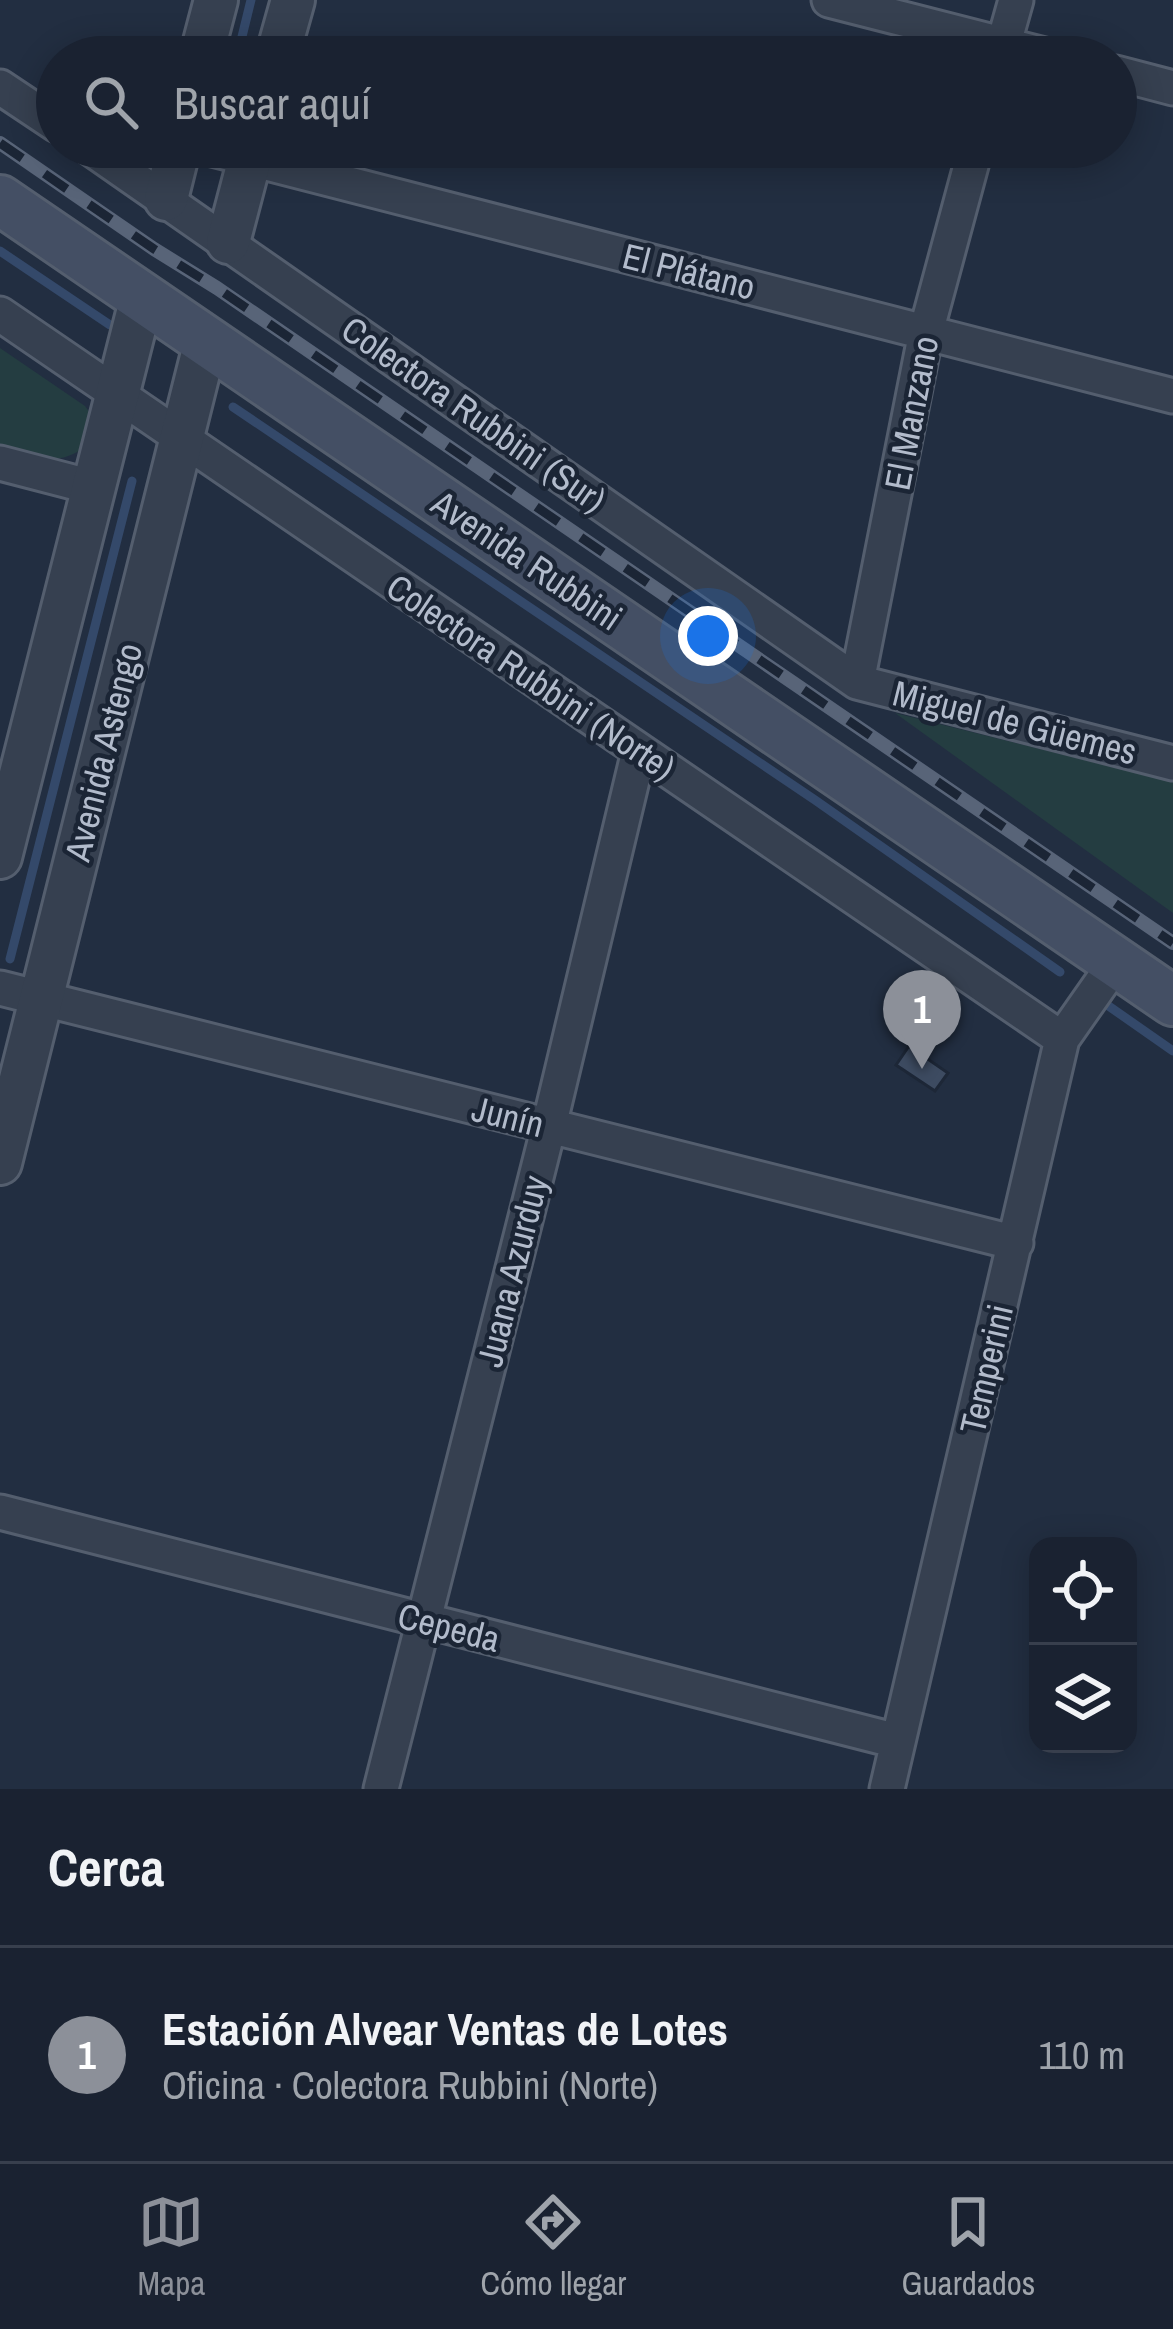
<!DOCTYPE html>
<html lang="es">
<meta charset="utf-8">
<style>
body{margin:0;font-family:"Archivo Narrow",sans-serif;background:#272f3d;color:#f1f3f6}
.controls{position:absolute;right:36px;bottom:36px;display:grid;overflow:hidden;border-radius:24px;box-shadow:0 6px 30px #0003}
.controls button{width:108px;height:108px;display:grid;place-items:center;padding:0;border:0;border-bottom:3px solid #383f4d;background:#1a2231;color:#f1f3f6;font:60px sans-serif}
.you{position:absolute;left:708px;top:636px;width:42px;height:42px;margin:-30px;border:9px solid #fff;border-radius:50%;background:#1a73e8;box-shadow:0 0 0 18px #1a73e833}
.badge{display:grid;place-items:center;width:78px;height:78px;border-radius:50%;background:#8c9099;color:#fff;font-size:39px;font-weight:700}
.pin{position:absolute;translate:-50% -99px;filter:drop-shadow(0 3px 6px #0008)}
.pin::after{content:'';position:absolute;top:63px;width:42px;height:36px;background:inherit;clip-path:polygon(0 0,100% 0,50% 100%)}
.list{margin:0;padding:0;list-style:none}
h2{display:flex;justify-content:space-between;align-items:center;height:156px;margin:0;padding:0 48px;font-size:51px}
h2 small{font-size:39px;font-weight:400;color:#9fa4ab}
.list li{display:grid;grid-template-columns:78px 1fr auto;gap:36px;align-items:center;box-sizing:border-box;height:216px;padding:0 48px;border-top:3px solid #383f4d}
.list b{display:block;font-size:45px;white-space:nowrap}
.list p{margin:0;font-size:39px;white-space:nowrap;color:#9fa4ab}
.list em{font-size:39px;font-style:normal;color:#9fa4ab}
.icon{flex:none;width:66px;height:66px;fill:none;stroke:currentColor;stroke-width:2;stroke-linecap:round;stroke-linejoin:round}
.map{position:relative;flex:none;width:1173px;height:1789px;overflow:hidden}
.search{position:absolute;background:#1a2231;box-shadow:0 6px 30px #0003;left:36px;right:36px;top:36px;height:132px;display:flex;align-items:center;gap:30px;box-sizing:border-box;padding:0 42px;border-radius:66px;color:#9fa4ab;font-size:45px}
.sheet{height:372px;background:#1a2231}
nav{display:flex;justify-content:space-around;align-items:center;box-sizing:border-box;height:168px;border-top:3px solid #383f4d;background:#1a2231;font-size:33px;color:#9fa4ab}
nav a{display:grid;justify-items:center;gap:6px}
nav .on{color:#8c9099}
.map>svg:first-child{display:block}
</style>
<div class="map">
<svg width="1173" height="1789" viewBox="0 0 1173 1789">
<rect width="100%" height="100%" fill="#222e41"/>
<!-- green -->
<path fill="#243d41" d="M0,348L85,406L96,421L89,445C54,469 38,457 0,448Z
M895,713L1173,782V913Z"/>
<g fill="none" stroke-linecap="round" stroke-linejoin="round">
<!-- stream -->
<path stroke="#34496a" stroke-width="9" d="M237,57L251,0
M0,251L110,325
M233,407L815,800L1060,972
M10,959L132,481
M1100,1000L1173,1051"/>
</g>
<!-- building -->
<path fill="#3d4b61" stroke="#1d2737" stroke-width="3" d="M909,1046L948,1073L935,1091L896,1065Z"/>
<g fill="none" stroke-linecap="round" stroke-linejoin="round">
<!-- minor casing -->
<g stroke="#545e6e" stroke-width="39">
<path id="minor" d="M829,0L1052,57
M1000,57L1016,0
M1116,73L1173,88
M0,87L57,125
M89,147L857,682L1173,763
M205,147L1173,396
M0,314L1062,1039
M0,463L92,487
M857,682L926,332L976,147
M0,988L1016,1243
M0,1512L897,1741
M381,1789L549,1126L639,751
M887,1789L1062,1039L1116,962"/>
</g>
<!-- tertiary casing -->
<g stroke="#545e6e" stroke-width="48">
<path id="tertiary" d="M201,57L216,0
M277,57L293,0
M166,199L179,147
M228,242L253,147
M0,857L142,297
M0,1163L206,341"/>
</g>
<!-- secondary casing -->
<g stroke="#545e6e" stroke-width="54">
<path id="secondary" d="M0,200L1173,1001"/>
</g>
<!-- minor -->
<use href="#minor" stroke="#364050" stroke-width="33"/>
<!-- tertiary -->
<use href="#tertiary" stroke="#364050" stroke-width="42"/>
<!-- secondary -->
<use href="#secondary" stroke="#444f64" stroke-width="48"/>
<!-- rail casing -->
<g stroke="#586478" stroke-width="14">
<path id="rail" d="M0,143L154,249L217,288L1173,943"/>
</g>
<!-- rail -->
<use href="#rail" stroke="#1b2535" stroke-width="9" stroke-dasharray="27" stroke-linecap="butt"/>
</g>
<g text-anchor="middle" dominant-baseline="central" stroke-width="9" stroke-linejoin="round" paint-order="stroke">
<!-- street labels -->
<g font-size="36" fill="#b2bbcb" stroke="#1b2535">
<text transform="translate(689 271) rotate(14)">El Plátano</text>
<text transform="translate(911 413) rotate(-79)">El Manzano</text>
<text transform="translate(474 414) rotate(35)">Colectora Rubbini (Sur)</text>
<text transform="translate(527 560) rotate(34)">Avenida Rubbini</text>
<text transform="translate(531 677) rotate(34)">Colectora Rubbini (Norte)</text>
<text transform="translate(1015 722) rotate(14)">Miguel de Güemes</text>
<text transform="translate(103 752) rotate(-76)">Avenida Astengo</text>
<text transform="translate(508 1116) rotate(14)">Junín</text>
<text transform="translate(512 1271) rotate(-76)">Juana Azurduy</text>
<text transform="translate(986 1369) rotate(-77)">Temperini</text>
<text transform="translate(449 1627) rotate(14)">Cepeda</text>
</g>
</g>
</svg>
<div class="controls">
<button><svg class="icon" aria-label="locate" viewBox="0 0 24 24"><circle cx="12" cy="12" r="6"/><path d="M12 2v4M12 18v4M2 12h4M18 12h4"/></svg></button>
<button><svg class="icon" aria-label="layers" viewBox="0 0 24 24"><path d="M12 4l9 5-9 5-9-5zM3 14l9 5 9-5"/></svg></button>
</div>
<div class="you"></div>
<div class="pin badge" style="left:922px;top:1069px">1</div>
<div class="search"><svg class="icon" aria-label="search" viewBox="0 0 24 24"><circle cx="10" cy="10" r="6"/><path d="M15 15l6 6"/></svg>Buscar aquí</div>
</div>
<section class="sheet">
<h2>Cerca<small></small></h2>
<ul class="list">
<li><span class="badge">1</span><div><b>Estación Alvear Ventas de Lotes</b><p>Oficina · Colectora Rubbini (Norte)</p></div><em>110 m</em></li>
</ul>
</section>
<nav>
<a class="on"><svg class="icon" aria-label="map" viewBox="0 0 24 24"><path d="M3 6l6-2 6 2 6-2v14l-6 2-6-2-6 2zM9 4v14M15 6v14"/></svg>Mapa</a>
<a><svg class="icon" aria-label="directions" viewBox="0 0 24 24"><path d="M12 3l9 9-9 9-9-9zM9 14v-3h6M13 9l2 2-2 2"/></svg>Cómo llegar</a>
<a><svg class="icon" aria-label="saved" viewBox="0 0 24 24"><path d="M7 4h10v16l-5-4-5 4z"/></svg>Guardados</a>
</nav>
